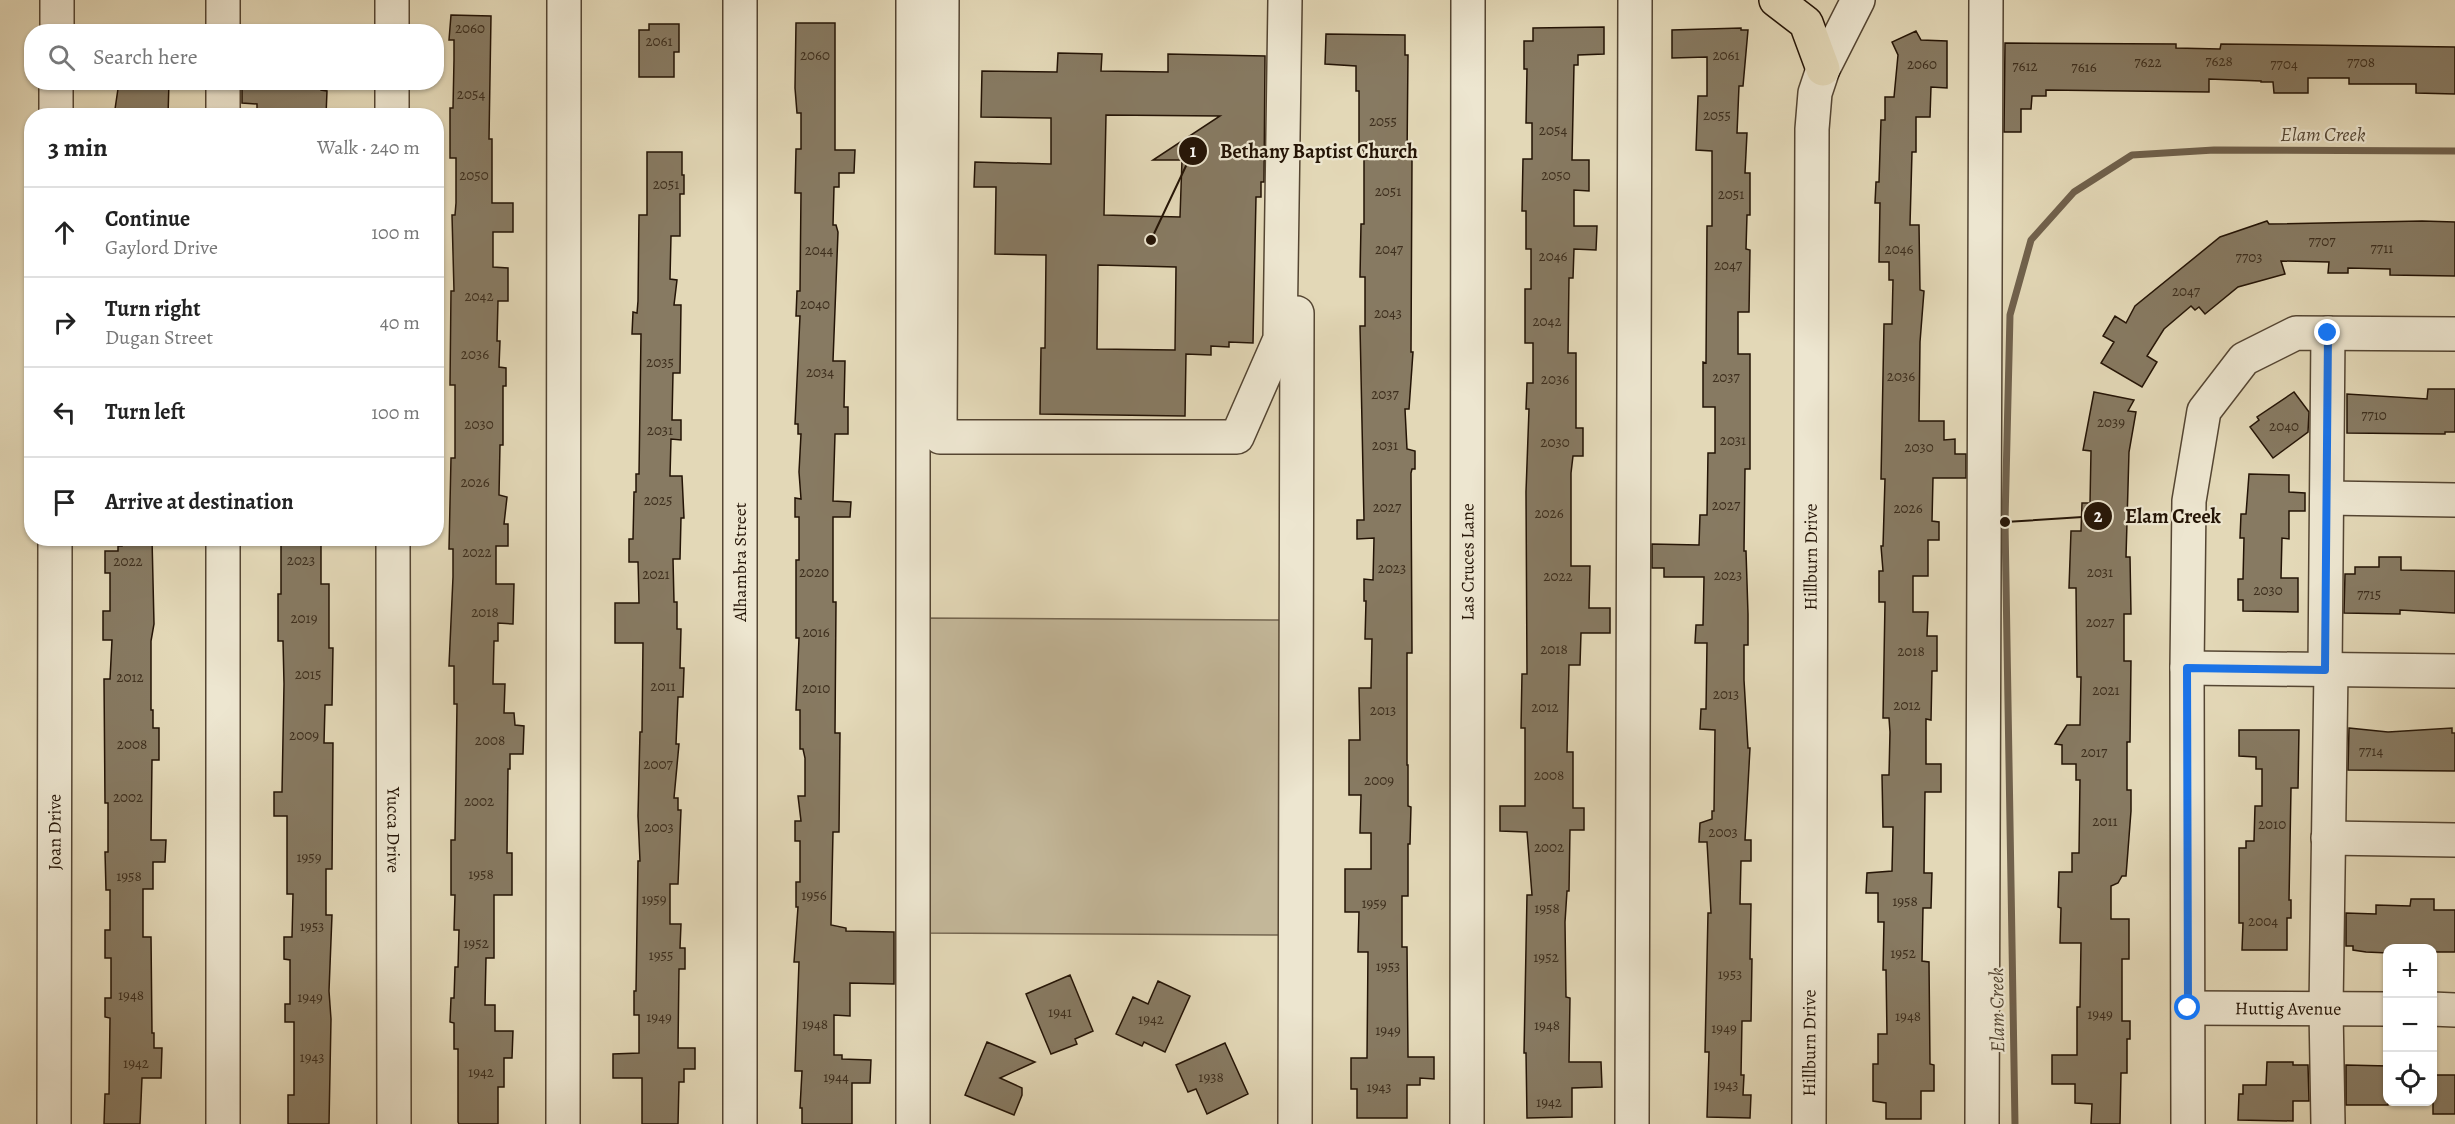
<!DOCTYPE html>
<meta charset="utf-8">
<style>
body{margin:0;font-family:Alegreya,serif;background:#f6f6f6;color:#222}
.controls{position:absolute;right:18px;bottom:18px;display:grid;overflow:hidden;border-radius:12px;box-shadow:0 2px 4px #0004}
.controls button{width:54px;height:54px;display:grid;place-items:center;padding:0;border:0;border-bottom:2px solid #e0e0e0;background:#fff;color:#222;font:30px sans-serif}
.stop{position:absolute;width:18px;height:18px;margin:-14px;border:4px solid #1a73e8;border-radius:50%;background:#fff}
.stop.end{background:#1a73e8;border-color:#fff;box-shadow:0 2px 6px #0008}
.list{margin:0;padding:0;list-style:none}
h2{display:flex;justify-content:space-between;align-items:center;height:78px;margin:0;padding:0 24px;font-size:26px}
h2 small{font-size:20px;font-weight:400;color:#767676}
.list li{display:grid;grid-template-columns:39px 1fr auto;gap:18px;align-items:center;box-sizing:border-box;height:90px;padding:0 24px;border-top:2px solid #e0e0e0}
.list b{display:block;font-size:22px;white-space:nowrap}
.list p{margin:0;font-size:20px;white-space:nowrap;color:#767676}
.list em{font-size:20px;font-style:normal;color:#767676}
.icon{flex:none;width:33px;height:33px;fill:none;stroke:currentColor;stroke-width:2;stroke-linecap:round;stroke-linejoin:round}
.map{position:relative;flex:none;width:2455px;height:1124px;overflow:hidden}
.search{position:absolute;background:#fff;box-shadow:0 2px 4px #0004;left:24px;top:24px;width:420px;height:66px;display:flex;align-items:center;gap:15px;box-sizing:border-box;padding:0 21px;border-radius:24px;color:#767676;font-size:22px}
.panel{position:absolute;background:#fff;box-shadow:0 2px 4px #0004;left:24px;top:108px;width:420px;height:438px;border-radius:24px}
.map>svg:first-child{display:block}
</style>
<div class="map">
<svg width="2455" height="1124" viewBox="0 0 2455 1124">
<rect width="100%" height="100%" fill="#e3d8b7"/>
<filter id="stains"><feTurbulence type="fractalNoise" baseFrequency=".00333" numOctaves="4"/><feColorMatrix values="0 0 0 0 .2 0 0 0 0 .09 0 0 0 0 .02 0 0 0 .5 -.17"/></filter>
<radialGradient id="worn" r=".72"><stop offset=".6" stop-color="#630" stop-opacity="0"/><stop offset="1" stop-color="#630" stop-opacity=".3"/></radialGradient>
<!-- green -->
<path fill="#c3b799" stroke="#746650" stroke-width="1.5" d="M920,618L1287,620L1286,935L918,933Z"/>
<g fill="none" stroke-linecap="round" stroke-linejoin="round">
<!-- stream -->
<path stroke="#70614c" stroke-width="7" d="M2015,1124L2005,522L2010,315L2031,240L2074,192L2132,155L2214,150L2455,151"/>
</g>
<!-- building -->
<path fill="#877a62" stroke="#241406" stroke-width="1.5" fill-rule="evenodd" d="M451,15L491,16L489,139H492V203H513V232H493V267L508,268V301H498L497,341H500L499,367L506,368V386H503V445H500L499,495L507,497L504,524H508V546H496V584H514L513,624L498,623V641H494L493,684H505L504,713H514L515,725L524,726L523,754H510V769H508L507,853H512V895H494V958H486L485,1005H495V1031H513L512,1058H504V1087H498V1124H459L458,1122V1049H454V1023L450,1022L451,998H454L455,967H458L459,930H454L455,895H451V840H455L457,704H454V666H449L453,577V549H449L451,458H455V385H450L451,291H454L452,215H455L456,203V158H450V108H453L454,60V40H449Z
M796,23H835V150H855L854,173H839V187H834L833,225H836L838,232L833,361H845L844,407H848V434H835L833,501L851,502L850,517H833V602H836L835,733H840L839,832H833L831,925L846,928V931L894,932V984L850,983V1016L834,1015V1055H842V1059L871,1060L870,1083H852V1124H802V1108H800L802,1071H795L799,962H794L798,907H796V882H800V841H795V821H801L798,796H805V758L803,749H800V710H796L799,638H796V560H799V517H795V498L801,499L799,472L801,434H798V424H795L800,316H796L797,291H800L801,193H795L796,149H801V113H797L795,88Z
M649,24H679V52H674V77H639V30H649Z
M1604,27V54L1578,55V65H1574L1572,160H1589V191L1574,190V226H1597L1596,250L1574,249L1573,278H1569L1568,353H1576V428H1583V456H1573L1571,473V566H1590L1589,608H1610V633H1581L1580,665H1569L1567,752H1573V808H1584V830H1570L1569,891H1567L1565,922L1566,997L1570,998L1569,1062H1601L1602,1087L1572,1088V1117L1527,1118L1526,1053H1524L1527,895H1532L1527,832L1500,831V806H1525V728H1521L1522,674H1527L1526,492L1529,409H1526L1527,383H1533V343H1525V289H1531V249H1526V211H1522L1523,159H1532V123H1526L1527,69H1524V41H1533V28Z
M1741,28V30H1748L1743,86H1739L1737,133H1747L1745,173H1750V215H1747L1746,249L1750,250L1749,312H1738V354H1750V469H1745L1744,551H1746L1748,614V645H1744V680L1748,748H1750L1745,840H1751V861H1741L1740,904H1751L1750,959H1752L1751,1021H1742L1741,1075H1744L1743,1095H1751L1750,1118L1707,1117L1709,1052H1705L1708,913H1711L1707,842H1699L1700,823L1712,819V811H1714L1715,730L1700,729L1701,709H1706L1707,643H1695L1696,625H1703L1704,577H1664V568H1652V544L1699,545L1700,515H1707L1708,453H1715V407H1703V362L1706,363L1707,226H1712V151L1696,150L1698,96H1707V57L1672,58V30Z
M1916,31L1921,40L1947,41V88L1931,87L1930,117H1916V152H1912L1910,225H1919L1920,290L1924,291L1920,342L1919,421H1944V440L1955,439V454H1966V478H1933L1932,521L1939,522V540H1928V576H1913V612H1928L1927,636H1937V671H1932L1931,720L1926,719V764H1941V792H1925L1924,873H1932L1931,908H1923L1922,961L1929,962L1930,1064L1934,1065V1091H1921V1119H1886V1103L1873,1101V1064H1878V1034H1887L1886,970H1883L1884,922H1878V893H1866L1867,873L1892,871L1893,827H1883L1882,775H1889L1890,732L1889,718H1883L1885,602H1879V571H1883L1881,546H1883L1885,479H1881L1884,324H1892L1893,280H1889V262H1879L1880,203H1875L1876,182H1879L1881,120H1885V97H1894L1898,55L1892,42Z
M1326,34L1405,35V55H1408L1407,159H1412L1411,352H1413L1409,409H1405L1407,449L1415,451V469H1412L1411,473L1412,653H1407V765H1408V806L1411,807L1410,844H1408V896H1402V947H1407L1408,1057H1434V1079L1420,1078V1085H1407V1118H1357V1089H1351V1058H1367L1368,952H1358L1359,912H1345V869H1371V833H1360L1361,795H1349V740H1360L1359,688H1371L1372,639H1365L1366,601H1364V579L1373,580L1374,538L1357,539V520H1364L1360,326H1365V277H1360L1361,224H1364V150H1359V91H1356V66L1325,64Z
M2005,43L2176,44V48L2220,49L2221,44L2455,47V94L2416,93V84H2349V78H2308V93H2274L2273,82H2261V81L2209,79V92L2046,90V96H2032L2031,109H2021V132H2004Z
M1058,53L1102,54L1101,71L1168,72V54L1265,56L1264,182H1261V197H1256L1253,343L1229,342V347L1211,346V355L1186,354L1185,416L1040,414L1041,348H1045L1046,255L995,254L996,187H974L975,162L1051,164V118L981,117L982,71L1057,72ZM1106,115L1220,116L1153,160H1182L1180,217L1104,215ZM1098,265L1176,267L1175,350L1097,349Z
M119,82H169L168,116H114Z
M242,82H321V90L327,91L326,116H288V111H257V104L242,103Z
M647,152H682V175H684V194H680V236H671L670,279L677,280L674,305H681L680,373H673L672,420H681V440L671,439L670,476H682L684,518H681L680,559H673L674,602H677V629H681L680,668H684L683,697H678L676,744H679L674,798H678V810H681L678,884H670V924H681L680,948H685V969H679L678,1048H695V1069H684V1082H679L678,1124H642V1078H613V1054L639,1053V1015H634V991H636L638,861H640L638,816L640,732H642L643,643H615V603H639L638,562H629V539H633L634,492H636V474H639L641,334H632L633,312L637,313L638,301L639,215H647Z
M2267,221L2269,224L2422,221L2455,222V276L2390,275V269L2348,268V273H2328L2329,262L2281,261L2285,274L2238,287L2205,314L2199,307L2195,310L2191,306L2164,329L2147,356L2157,362L2142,387L2101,363L2114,342L2103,336L2115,316L2126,323L2135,306L2220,237Z
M2428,389H2455V432H2445V434L2347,433V394L2427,399Z
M2094,392L2134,400L2128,411L2136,412L2129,452L2126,557H2130L2131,614H2124V661H2131L2130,742H2127V790H2131V811L2126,876H2122L2118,883L2111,886V919H2129V959H2122V1021H2130V1039H2127V1073H2121L2120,1124H2091L2092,1104L2075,1103V1084H2052V1055H2077V1007H2080L2081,943H2060L2061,908L2058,907L2059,872H2072V853H2079L2080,780H2076V764H2062V745L2055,744L2067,725H2080L2081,677H2077L2076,588H2069L2071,531H2081L2082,503H2090L2091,451L2083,450Z
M2294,392L2309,412L2308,432L2273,458L2250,427L2259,420L2257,417Z
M2249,474L2289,475V492L2305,493V511H2289V539L2282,538L2281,578H2298V612L2243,611V600H2238V579H2243L2244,538H2240L2241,514H2246Z
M122,538H152L154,624L151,641V710H153V728H159V760H152L151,840H166L165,862H153V889H143V937H151L152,1033H154V1048H162L161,1078H142L140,1124H104L105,1094H109L110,1018L105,1017V998H111V958H105V930H110V890H106L105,852H108V803H105L104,679H110L112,640H103V611H110V573H105V551H118V546H122Z
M281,538H321V584H329V648H333L332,705H325L324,743H333L332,869H326V915H332L329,991L331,1019L329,1124H288V1095H294V1022H285V1004H290V960L284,959V937H292L293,894H287V816H274V792H282L284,684L283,641H278V594H281Z
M2379,557H2401V570L2455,571V613L2400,610V614L2344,613L2345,574H2355V567H2379Z
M2349,728L2388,732L2452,728V733H2455V771L2348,770Z
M2239,730H2299L2298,788H2291L2289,900H2291V918H2287V950H2242L2243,923H2239V848H2246V841H2254L2255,806H2262V769H2256V757L2239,756Z
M2411,899H2434V910H2455V952H2433V948H2388V953L2366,952L2353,950V946H2346V913L2376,914V905L2410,906Z
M1070,975L1093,1031L1075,1039L1077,1044L1051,1054L1026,994Z
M1158,981L1190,996L1165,1052L1144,1042L1142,1046L1116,1034L1133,997L1148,1004Z
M987,1042L1035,1062L1000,1078L1022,1088V1095L1014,1115L965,1095Z
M1225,1043L1248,1094L1207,1114L1196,1089L1188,1092L1176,1065Z
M2267,1062H2293V1065H2308L2309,1101H2293V1121L2238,1120L2239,1094H2243V1085H2266Z
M2346,1065L2388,1066V1105H2346Z
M2433,1075H2455V1114H2433Z"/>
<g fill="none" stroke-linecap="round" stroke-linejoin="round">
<!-- minor casing -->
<g stroke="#544532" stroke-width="36">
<g id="minor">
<path d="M392,0V32"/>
<path d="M740,0V1124"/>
<path d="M913,0V1124"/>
<path d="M942,0L940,437H1237L1280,339L1285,0"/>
<path d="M57,32V0"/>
<path d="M223,32V0"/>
<path d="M392,82V116"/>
<path d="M56,116V82"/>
<path d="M223,116V82"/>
<path d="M2327,498L2455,500"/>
<path id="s1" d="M393,538L394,1124"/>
<path d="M2187,668L2455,671"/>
<path d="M2325,670L2328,333"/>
<path d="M2328,838L2455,840"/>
<path id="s2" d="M2188,1008L2388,1009"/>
<path d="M2432,1009L2455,1010"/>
<path id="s3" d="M54,1124L55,538"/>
<path d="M223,1124V538"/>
<path d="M563,1124L564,0"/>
<path d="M1295,1124L1297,313"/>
<path id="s4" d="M1467,1124L1468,0"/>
<path d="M1632,1124L1635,0"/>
<path id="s5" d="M1809,1124L1812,129L1815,93L1823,69L1858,0"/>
<path d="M1982,1124L1986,0"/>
<path d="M2188,1124L2187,668L2189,501L2204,411L2244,359L2296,333L2455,334"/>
<path d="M2328,1124L2326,1008L2331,670"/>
</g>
</g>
<!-- major casing -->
<g stroke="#241406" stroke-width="36">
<path id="major" d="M1776,0L1806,23L1823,69"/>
</g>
<!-- minor -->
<use href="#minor" stroke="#ede6d0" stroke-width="33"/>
<!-- major -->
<use href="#major" stroke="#e3d8b7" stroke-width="33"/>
</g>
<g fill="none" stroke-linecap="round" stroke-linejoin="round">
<!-- route -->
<path stroke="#1a73e8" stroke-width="8" d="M2188,1008L2187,668L2325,670L2328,333"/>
</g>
<g text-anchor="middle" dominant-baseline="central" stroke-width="4.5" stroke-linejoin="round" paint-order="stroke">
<!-- number labels -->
<g font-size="15" fill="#3d2e1d">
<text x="470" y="28">2060</text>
<text x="659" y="41">2061</text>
<text x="815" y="55">2060</text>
<text x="1726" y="55">2061</text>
<text x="2219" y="61">7628</text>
<text x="2148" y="62">7622</text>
<text x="2361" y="62">7708</text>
<text x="1922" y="64">2060</text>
<text x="2284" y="64">7704</text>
<text x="2025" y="66">7612</text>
<text x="2084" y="67">7616</text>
<text x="471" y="94">2054</text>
<text x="1717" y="115">2055</text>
<text x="1383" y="121">2055</text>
<text x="1553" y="130">2054</text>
<text x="474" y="175">2050</text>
<text x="1556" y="175">2050</text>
<text x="666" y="184">2051</text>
<text x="1388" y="191">2051</text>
<text x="1731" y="194">2051</text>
<text x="2322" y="241">7707</text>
<text x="2382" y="248">7711</text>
<text x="1389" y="249">2047</text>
<text x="1899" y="249">2046</text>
<text x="819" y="250">2044</text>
<text x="1553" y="256">2046</text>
<text x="2249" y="257">7703</text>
<text x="1728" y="265">2047</text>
<text x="2186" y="291">2047</text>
<text x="479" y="296">2042</text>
<text x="815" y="304">2040</text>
<text x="1388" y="313">2043</text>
<text x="1547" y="321">2042</text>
<text x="475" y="354">2036</text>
<text x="660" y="362">2035</text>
<text x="820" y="372">2034</text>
<text x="1901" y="376">2036</text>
<text x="1726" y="377">2037</text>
<text x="1555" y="379">2036</text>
<text x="1385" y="394">2037</text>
<text x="2374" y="415">7710</text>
<text x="2111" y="422">2039</text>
<text x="479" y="424">2030</text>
<text x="2284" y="426">2040</text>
<text x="660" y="430">2031</text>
<text x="1733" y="440">2031</text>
<text x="1555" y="442">2030</text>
<text x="1385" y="445">2031</text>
<text x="1919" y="447">2030</text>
<text x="475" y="482">2026</text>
<text x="658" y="500">2025</text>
<text x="1726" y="505">2027</text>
<text x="1387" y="507">2027</text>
<text x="1908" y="508">2026</text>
<text x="1549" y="513">2026</text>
<text x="477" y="552">2022</text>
<text x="301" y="560">2023</text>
<text x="128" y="561">2022</text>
<text x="1392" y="568">2023</text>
<text x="814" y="572">2020</text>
<text x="2100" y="572">2031</text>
<text x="656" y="574">2021</text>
<text x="1728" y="575">2023</text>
<text x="1558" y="576">2022</text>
<text x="2268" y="590">2030</text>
<text x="2369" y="594">7715</text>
<text x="485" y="612">2018</text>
<text x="304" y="618">2019</text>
<text x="2100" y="622">2027</text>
<text x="816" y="632">2016</text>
<text x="1554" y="649">2018</text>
<text x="1911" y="651">2018</text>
<text x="308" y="674">2015</text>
<text x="130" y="677">2012</text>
<text x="663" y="686">2011</text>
<text x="816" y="688">2010</text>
<text x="2106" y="690">2021</text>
<text x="1726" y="694">2013</text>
<text x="1907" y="705">2012</text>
<text x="1545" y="707">2012</text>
<text x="1383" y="710">2013</text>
<text x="304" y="735">2009</text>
<text x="490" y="740">2008</text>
<text x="132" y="744">2008</text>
<text x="2371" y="751">7714</text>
<text x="2094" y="752">2017</text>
<text x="658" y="764">2007</text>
<text x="1549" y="775">2008</text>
<text x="1379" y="780">2009</text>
<text x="128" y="797">2002</text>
<text x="479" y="801">2002</text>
<text x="2105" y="821">2011</text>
<text x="2272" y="824">2010</text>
<text x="659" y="827">2003</text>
<text x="1723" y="832">2003</text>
<text x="1549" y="847">2002</text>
<text x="309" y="857">1959</text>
<text x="481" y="874">1958</text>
<text x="129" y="876">1958</text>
<text x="814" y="895">1956</text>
<text x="654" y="899">1959</text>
<text x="1905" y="901">1958</text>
<text x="1374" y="903">1959</text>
<text x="1547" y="908">1958</text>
<text x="2263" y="921">2004</text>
<text x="312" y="926">1953</text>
<text x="476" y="943">1952</text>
<text x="1903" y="953">1952</text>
<text x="661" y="955">1955</text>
<text x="1546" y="957">1952</text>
<text x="1388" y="966">1953</text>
<text x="1730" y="974">1953</text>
<text x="131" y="995">1948</text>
<text x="310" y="997">1949</text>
<text x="1060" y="1012">1941</text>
<text x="2100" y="1014">1949</text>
<text x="1908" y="1016">1948</text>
<text x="659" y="1017">1949</text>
<text x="1151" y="1019">1942</text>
<text x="815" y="1024">1948</text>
<text x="1547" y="1025">1948</text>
<text x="1724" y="1028">1949</text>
<text x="1388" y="1030">1949</text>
<text x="312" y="1057">1943</text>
<text x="136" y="1063">1942</text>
<text x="481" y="1072">1942</text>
<text x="836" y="1077">1944</text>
<text x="1211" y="1077">1938</text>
<text x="1726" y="1085">1943</text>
<text x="1379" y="1087">1943</text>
<text x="1549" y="1102">1942</text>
</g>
<!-- street labels -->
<g font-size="18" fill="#241406" stroke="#ede6d0">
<text stroke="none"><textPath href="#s5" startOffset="567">Hillburn Drive</textPath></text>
<text transform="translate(740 562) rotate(-90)">Alhambra Street</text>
<text stroke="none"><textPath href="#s4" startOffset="562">Las Cruces Lane</textPath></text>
<text stroke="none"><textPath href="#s3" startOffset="292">Joan Drive</textPath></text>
<text stroke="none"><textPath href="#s1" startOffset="292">Yucca Drive</textPath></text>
<text stroke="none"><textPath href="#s2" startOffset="100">Huttig Avenue</textPath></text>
<text stroke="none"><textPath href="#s5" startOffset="81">Hillburn Drive</textPath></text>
</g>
<!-- water labels -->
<g font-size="20" font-style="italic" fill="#564835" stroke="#ede6d0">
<text x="2323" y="134">Elam Creek</text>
<text transform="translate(1997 1010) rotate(-91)">Elam Creek</text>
</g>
</g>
<!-- callouts -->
<path fill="none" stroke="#241406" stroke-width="2" d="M1151 240L1193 151M2005 522L2098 516"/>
<g fill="#241406" stroke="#ede6d0" stroke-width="2">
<circle cx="1151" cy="240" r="6"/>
<circle cx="2005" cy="522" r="6"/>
<circle cx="1193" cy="151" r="15"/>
<circle cx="2098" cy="516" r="15"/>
</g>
<g font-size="18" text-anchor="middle" font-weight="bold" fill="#fff">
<text x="1193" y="157">1</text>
<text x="2098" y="522">2</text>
</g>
<g font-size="20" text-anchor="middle" font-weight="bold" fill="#241406" stroke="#ede6d0" stroke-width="4.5" stroke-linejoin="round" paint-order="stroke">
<text x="1319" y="158">Bethany Baptist Church</text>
<text x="2173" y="523">Elam Creek</text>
</g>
<rect width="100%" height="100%" filter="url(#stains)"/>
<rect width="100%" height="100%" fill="url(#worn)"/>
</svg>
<div class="controls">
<button>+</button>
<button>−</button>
<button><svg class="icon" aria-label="locate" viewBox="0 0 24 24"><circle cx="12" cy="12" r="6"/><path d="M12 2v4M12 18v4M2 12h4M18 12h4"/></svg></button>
</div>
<div class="stop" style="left:2188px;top:1008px"></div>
<div class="stop end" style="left:2328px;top:333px"></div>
<div class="search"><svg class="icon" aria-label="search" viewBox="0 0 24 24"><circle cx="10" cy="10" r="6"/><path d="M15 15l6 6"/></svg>Search here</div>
<section class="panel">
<h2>3 min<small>Walk · 240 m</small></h2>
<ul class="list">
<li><svg class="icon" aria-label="ahead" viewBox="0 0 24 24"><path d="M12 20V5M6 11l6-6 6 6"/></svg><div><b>Continue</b><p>Gaylord Drive</p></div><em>100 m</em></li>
<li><svg class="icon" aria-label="right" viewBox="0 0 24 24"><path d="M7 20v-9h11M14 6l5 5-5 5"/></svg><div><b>Turn right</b><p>Dugan Street</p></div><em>40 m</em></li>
<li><svg class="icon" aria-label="left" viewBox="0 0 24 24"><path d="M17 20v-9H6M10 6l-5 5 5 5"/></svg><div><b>Turn left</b></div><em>100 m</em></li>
<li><svg class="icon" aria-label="arrive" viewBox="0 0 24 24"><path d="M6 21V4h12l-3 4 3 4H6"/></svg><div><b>Arrive at destination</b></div></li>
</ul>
</section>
</div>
